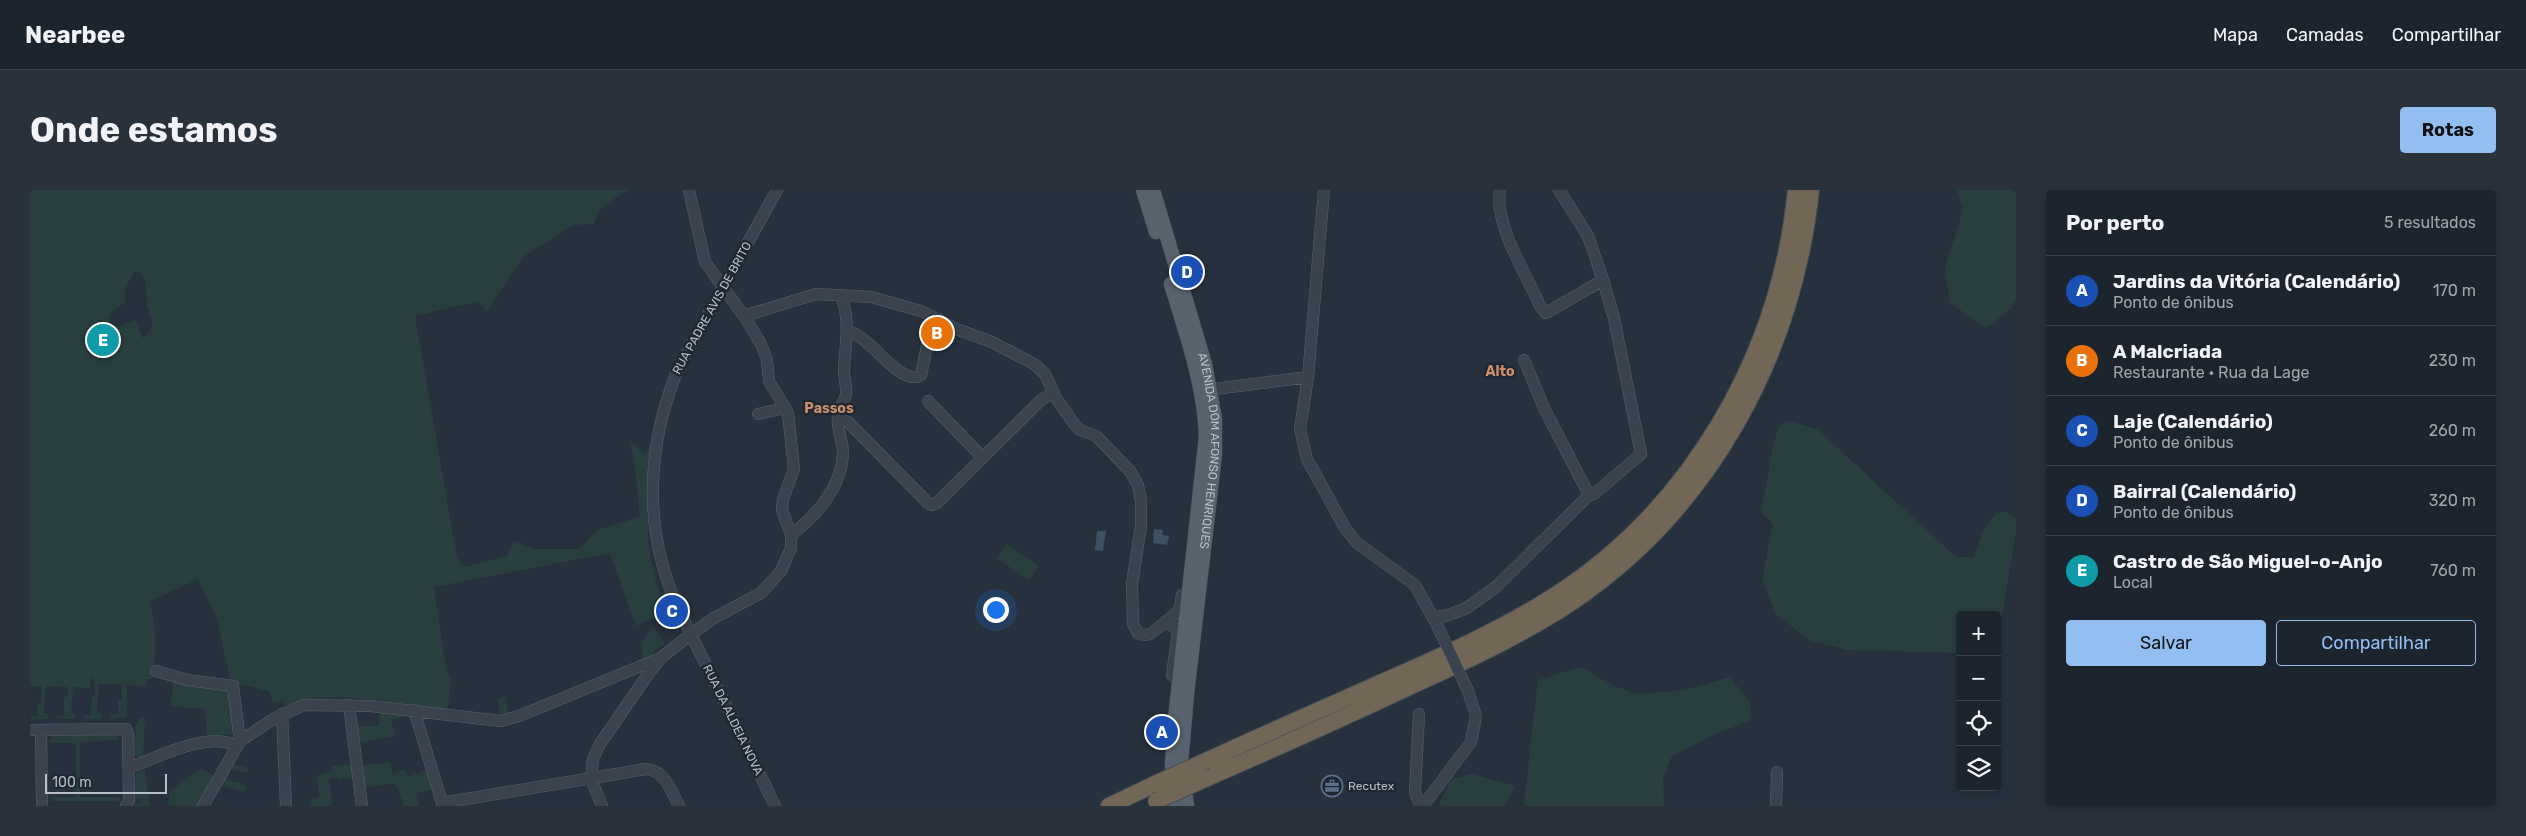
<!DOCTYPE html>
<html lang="pt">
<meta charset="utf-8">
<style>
body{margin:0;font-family:Rubik,sans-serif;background:#29313a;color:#f1f3f6}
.controls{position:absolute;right:15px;bottom:15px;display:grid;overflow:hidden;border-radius:5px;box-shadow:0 2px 8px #0003}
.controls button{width:45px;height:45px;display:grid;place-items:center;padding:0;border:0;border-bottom:1px solid #3a424a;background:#1c252e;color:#f1f3f6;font:25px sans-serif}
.scale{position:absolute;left:15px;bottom:12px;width:122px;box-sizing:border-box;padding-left:5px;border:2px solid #b6bec8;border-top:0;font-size:14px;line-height:18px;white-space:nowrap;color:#b6bec8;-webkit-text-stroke:4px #1f2832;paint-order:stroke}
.you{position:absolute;left:965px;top:419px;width:18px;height:18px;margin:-12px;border:4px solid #fff;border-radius:50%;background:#1a73e8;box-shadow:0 0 0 8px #1a73e833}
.badge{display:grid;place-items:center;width:32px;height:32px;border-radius:50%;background:#92bef1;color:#fff;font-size:16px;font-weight:700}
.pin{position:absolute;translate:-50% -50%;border:2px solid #fff;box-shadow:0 1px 5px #0006}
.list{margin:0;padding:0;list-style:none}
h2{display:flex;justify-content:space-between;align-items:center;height:65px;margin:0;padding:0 20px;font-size:21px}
h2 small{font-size:16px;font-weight:400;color:#a0a5aa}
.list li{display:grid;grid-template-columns:32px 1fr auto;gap:15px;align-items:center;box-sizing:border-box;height:70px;padding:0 20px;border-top:1px solid #3a424a}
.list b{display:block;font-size:19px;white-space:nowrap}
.list p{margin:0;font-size:16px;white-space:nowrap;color:#a0a5aa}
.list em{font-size:16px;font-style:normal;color:#a0a5aa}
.actions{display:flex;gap:10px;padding:15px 20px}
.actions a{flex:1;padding:11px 0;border:1px solid #92bef1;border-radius:5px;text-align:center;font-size:18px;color:#92bef1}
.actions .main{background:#92bef1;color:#111}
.icon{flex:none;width:28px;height:28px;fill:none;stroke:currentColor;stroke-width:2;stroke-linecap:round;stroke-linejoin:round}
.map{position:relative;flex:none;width:1986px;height:616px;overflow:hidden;border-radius:5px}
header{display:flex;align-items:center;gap:30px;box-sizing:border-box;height:70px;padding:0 25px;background:#1c252e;border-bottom:1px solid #3a424a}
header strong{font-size:24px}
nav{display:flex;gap:28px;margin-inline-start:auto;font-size:18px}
.intro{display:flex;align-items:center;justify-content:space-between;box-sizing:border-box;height:120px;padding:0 30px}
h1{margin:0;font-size:35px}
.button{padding:12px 22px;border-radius:5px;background:#92bef1;color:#111;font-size:18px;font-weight:700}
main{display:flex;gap:30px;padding:0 30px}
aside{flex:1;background:#1c252e;border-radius:5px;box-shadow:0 2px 8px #0003}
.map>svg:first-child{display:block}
</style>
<header>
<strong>Nearbee</strong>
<nav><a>Mapa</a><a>Camadas</a><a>Compartilhar</a></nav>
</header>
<div class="intro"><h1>Onde estamos</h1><a class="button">Rotas</a></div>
<main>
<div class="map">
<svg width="1986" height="616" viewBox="0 0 1986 616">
<rect width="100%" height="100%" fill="#26313d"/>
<!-- green -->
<path fill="#293f3f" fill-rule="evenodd" d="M0,0H599C583,9 569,15 564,34L544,35L494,66L456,122L450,111L385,126L427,368L435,377L478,366L483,351L506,359H549L567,340L610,327L605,274L600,251L615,263L620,256L618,354L626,393L637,422L606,436L580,363L404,397L416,479L421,492L417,521C377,514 289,497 255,517L253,511L243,512L239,501L205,493L204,489H200L187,430L168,389L119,412C128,437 126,463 122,489H116V496L97,495V527L81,529V524H88V510H92L91,494H69L67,522L71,523V529H55L54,525H60L62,506H65L64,488L61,489L60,498L43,497L41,523H45V529H27V526H34V507H38V497L16,496L14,523L19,524L18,529L1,530V525L7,526L8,514L11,513V496H0ZM105,81L111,83L115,90L117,115L123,134L120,142L112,148L105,130L89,137L79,133L81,123L95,112V99Z
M1927,0H1986V109L1981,119L1956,138L1920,113L1915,77L1933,20Z
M1758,231L1787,239L1926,367H1944L1953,341L1966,323L1977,322L1986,329V342L1971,432L1967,438V425H1930V463L1817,460L1779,450L1746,424L1732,390L1743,334L1731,322C1737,294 1740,265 1748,237Z
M977,354L1009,376L999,391L967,368Z
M623,436L635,454L624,460L621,468L614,471C609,456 612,448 623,436Z
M1551,477L1582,495L1606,504L1656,500L1700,487L1721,514L1719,531L1681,546L1642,566L1633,589L1634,616H1494L1508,490Z
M144,492L199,500L204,541L200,545H177L175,519L140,516Z
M475,506L479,526L471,527L467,509Z
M350,520L382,524L361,530L365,546L328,553L326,536H349Z
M108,528H115L113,566L110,568L104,565L105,535H108Z
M23,545H87L89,550L50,552V607H89V611H21V607L46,608V553H20Z
M360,572L363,584L375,579L378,587L397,580L403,599L386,603L389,616H373L370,603L364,593L334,598L331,576Z
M200,574L218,578L217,583L200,579L197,590L216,595L215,602L189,595Z
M324,574L326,587L308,590L307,587L299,589L302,616H280L281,609L289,607L287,586L302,580V576Z
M170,578L185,587L169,616L136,615L140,607L138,603Z
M115,579L120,616H104V614H110L111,609H104L106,584Z
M1442,584L1485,596L1474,616H1408L1422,589Z"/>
<!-- water -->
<path fill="#3d5064" d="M1124,339L1133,340L1132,345L1139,346L1137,355L1123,353Z
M1067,341H1076L1073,361L1065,360Z"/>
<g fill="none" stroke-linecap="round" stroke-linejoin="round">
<!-- minor casing -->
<g stroke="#58616b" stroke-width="12">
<path id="minor" d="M1294,0L1278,187L1270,239L1277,269L1315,338L1327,353L1385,395L1407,435
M1470,0C1464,35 1496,83 1510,116L1516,123L1573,90L1558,46L1529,0
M714,126L786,104L841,107L891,121L929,140L962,152L1004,174L1015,184L1026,208L1044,234L1050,240L1066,246L1100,281L1108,295L1111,311V336L1102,394L1103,434L1108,443C1112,445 1115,446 1120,444C1122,443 1147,423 1148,421C1151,416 1151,410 1152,405
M818,141C842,148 864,189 887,187L891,185L899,146L909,129
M1494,170L1515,220L1559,305L1564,304L1611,264L1584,128L1573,90
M1185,199L1278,187
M898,211L953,268
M728,224L755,218
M808,230L817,231L897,312L902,315L907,313L1012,209L1024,203
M761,345C786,326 812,297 813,263C813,250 806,238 808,225C809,217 815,211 816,204C817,197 814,189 814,181C815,152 821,134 811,105
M1403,427L1415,426L1435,419L1466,397L1559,305
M1136,431L1148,441L1142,485L1148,491
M126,481L157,490L203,496L210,551
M319,515L332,616
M384,520L413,616
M252,524L256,616
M1389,524L1385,602L1390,616
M0,540L96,539L98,544L99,610L96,616
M11,540L12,616
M99,578C126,568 179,540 206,556
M412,613L616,579C636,581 641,601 649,616
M173,616L210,551L245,528L274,515L340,516L471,531L489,526L628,469
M572,616L561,589L563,569L570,554L619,483L632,467L661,444L684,428L731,403L751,381L761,358V345L752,320L753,309L764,279L758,223L739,191L737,170L731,154L714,126L675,72L659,0
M745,616C724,572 702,527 680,483C667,456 652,429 641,401C613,328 619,250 648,179L747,0
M1393,616L1441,552L1446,526L1438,501
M1746,616L1747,582"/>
</g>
<!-- major casing -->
<g stroke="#434c56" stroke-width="15">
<g id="major">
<path d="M1113,0L1126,42"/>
<path id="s1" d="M1123,0L1175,174L1185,229V264L1157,504L1151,574L1157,616"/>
<path d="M1141,94C1156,144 1174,193 1176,246L1145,529L1142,575L1146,616"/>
</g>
</g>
<!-- highway casing -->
<g stroke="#454e58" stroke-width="18">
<path id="highway" d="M1176,571C1233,545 1291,519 1348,494C1407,468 1467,442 1521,408C1662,319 1750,164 1766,0
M1177,588C1246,558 1315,527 1383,495C1438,470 1492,445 1542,412C1681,318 1763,165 1781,0
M1079,616L1125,594"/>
</g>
<!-- minor -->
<use href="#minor" stroke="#3a434d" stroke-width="11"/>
<!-- major -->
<use href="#major" stroke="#58626d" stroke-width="14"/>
<!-- highway -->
<use href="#highway" stroke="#726657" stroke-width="16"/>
<!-- minor-bridge casing -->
<g stroke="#58616b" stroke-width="12" stroke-linecap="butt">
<path id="minor-bridge" d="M1407,435L1438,501"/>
</g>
<!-- highway-bridge casing -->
<g stroke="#454e58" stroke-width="18" stroke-linecap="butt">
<path id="highway-bridge" d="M1125,594L1176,571
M1126,611L1177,588"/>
</g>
<!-- minor-bridge -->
<use href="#minor-bridge" stroke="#3a434d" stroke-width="11"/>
<!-- highway-bridge -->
<use href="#highway-bridge" stroke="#726657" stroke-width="16"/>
</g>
<!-- icons -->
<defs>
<g id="office-ring" transform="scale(1.125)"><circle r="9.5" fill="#1f2832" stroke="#5c6f8a" stroke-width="1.5"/><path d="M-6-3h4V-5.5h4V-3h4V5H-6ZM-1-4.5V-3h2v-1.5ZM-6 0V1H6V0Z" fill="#5c6f8a"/></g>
</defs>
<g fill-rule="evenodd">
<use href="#office-ring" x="1302" y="596"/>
</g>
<g text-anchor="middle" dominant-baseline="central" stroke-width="5" stroke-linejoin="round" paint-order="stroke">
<!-- street labels -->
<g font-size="12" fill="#b6bec8" stroke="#1f2832">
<text transform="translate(682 118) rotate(-61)">RUA PADRE AVIS DE BRITO</text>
<text stroke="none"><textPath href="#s1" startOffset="269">AVENIDA DOM AFONSO HENRIQUES</textPath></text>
<text transform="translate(703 530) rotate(64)">RUA DA ALDEIA NOVA</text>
</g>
<!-- poi labels -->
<g font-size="12" fill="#b6bec8" stroke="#1f2832" text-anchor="start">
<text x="1318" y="596">Recutex</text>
</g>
<!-- neighbourhood labels -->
<g font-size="14" font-weight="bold" fill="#cd8f6b" stroke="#1f2832">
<text x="1470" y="181">Alto</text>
<text x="799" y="218">Passos</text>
</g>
</g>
</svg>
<div class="controls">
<button>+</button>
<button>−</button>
<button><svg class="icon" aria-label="locate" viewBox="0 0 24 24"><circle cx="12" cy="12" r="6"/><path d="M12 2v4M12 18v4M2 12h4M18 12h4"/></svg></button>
<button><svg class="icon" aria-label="layers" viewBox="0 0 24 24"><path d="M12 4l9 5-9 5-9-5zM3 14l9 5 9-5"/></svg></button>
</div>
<div class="scale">100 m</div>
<div class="you"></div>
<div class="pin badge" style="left:1132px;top:542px;background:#1a4fb4">A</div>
<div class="pin badge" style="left:907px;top:143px;background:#e8710a">B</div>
<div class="pin badge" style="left:642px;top:421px;background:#1a4fb4">C</div>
<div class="pin badge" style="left:1157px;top:82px;background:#1a4fb4">D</div>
<div class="pin badge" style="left:73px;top:150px;background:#0f9aa8">E</div>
</div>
<aside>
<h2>Por perto<small>5 resultados</small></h2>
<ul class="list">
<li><span class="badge" style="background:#1a4fb4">A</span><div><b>Jardins da Vitória (Calendário)</b><p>Ponto de ônibus</p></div><em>170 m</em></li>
<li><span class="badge" style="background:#e8710a">B</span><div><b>A Malcriada</b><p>Restaurante · Rua da Lage</p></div><em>230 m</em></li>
<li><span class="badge" style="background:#1a4fb4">C</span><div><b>Laje (Calendário)</b><p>Ponto de ônibus</p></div><em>260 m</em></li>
<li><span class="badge" style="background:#1a4fb4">D</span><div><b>Bairral (Calendário)</b><p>Ponto de ônibus</p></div><em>320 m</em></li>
<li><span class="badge" style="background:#0f9aa8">E</span><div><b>Castro de São Miguel-o-Anjo</b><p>Local</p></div><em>760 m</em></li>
</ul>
<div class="actions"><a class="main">Salvar</a><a>Compartilhar</a></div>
</aside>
</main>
